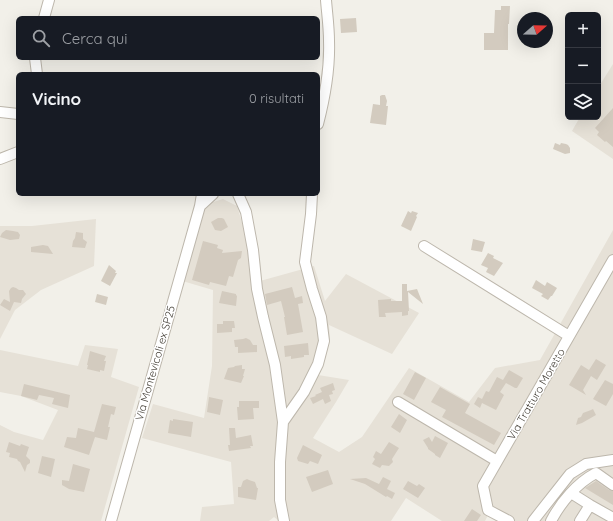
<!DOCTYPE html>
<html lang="it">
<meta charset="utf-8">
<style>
body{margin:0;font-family:Quicksand,sans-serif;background:#242831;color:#f1f3f6}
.controls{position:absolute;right:12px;top:12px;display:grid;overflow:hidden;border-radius:6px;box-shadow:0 4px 16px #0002}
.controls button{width:36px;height:36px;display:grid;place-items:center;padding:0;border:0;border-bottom:1px solid #363941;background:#171b24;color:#f1f3f6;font:20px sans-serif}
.compass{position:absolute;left:517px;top:12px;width:36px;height:36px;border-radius:50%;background:#171b24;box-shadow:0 4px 16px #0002;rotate:70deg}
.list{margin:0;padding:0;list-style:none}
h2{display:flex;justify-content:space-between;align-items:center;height:52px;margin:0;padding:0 16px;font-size:17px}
h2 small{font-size:13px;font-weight:400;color:#9ea1a6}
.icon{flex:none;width:22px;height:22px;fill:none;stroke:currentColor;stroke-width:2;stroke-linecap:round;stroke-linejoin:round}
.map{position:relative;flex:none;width:613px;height:521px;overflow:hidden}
.search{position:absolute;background:#171b24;box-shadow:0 4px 16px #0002;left:16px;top:16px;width:304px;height:44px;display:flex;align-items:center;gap:10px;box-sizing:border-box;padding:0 14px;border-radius:6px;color:#9ea1a6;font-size:15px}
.panel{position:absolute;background:#171b24;box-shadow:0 4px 16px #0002;left:16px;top:72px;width:304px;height:124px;border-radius:6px}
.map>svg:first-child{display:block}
</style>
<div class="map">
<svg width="613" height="521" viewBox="0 0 613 521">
<rect width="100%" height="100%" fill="#f2f0e9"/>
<!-- residential -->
<path fill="#e6e1d7" d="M613,64V159L572,131L580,117H598V88Z
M223,199L237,206L260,281L314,266L325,301L346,274L419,313L392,354L329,325L330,340L318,375L349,380L336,402L313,438L339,452L362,437L409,368L469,402L495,368L540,360L613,230V521H499L488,515L485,521H442L406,498L391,521H279L274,517L269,521H200L202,507L234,504L231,462L142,438L153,404L204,418L212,366L213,290L179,280L200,206Z
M96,219L94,266L41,290L15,310L0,339V226H32Z
M85,345L118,349L111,377L139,387L101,521H0V425L14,432L43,440L58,410L21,396L0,392V350L78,366Z"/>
<!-- building -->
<path fill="#d3cbbf" d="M501,6H510L509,24H508V50H484V33H494L495,10H501Z
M356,18L357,32L341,33L340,19Z
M382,95H385L387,101L386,106H388L386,125L370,123L373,104L380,105V96Z
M613,108V147L606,141L605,142L597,135L599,132L595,128Z
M555,143L560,145L561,143L566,144L568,145L570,148V153L565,154L553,149Z
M408,211L411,213L412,211L418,213L416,216L417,217L411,231L401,226Z
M218,218H222L224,219L228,227L221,231L215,230L211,222Z
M6,230L13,231L18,232L20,235L19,239L10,240L0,237L2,233Z
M76,232L83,233V239L87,242L85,248L72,247L73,241L75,238Z
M473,239L485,242L482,252L471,250Z
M203,241L218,245L217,248L223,250L222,253L242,251L241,258L238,260L233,277L229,276L226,286L210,282L209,285L192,280Z
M43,245L48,246L53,254L31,252V247Z
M488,253L494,256L493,258L503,263L494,276L486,272L488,268L481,265Z
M109,265L116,271L115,273H117L110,286L101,281Z
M536,280L545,286L547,282L557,288L552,296H551L548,300L541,296L543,294L532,288Z
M402,284H407V291L417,289L423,304L408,292L409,311H408V315L402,316V312L385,313L386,317H379L378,300L391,299V301H402Z
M13,287L16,288L19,290H23L26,294L22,299L21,303L14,302L10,311L0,305L4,299L10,302L9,291L11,288Z
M292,287L295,298L302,296L303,303L298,304L303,332L287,335L284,317H285L281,301L267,305L265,294Z
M222,291L236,294V295L237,296L236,306L219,303Z
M97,294L108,297L106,305L95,302Z
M223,321H234L235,328H232V332L217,333V324H223Z
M246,338L250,340L253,345H257V352L238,353V347H235L234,340L243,339Z
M308,343L309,355H304V357L291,359V356L285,357L284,346Z
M90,351L106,356L104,361H106L104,371L100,370V372L87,369L88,365H87Z
M596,359L606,365L597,380L591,376L583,390L586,395L569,385L581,365L589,370Z
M242,365V369H245L243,376H244L241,383L224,379L228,368L234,367L235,366Z
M509,370L523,378L517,388H515L506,383L500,392L504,395L496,410L482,403L480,408L474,404L478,397L482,399L486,391L489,392L497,377L503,380Z
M415,372L426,378L414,400L403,394Z
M605,380L613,384V394L606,406L593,399Z
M333,383L335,390L332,391L333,394L329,395L331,401L325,404L323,399L313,404L310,398L316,396L315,395L322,392L320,388Z
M24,384L70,395L68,408L52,404L54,398L39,395L37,400L21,396Z
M440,387L470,404L465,413L501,433L494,445L442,417L446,410L431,402Z
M209,397L223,400L220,415L207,412Z
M239,401H259V408H253L254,419L238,420L237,407H239Z
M102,404L116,407L114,415L111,414L108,427H110L107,440L95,437L89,455L64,447L67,437L76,438L78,428L94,432Z
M593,409L596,415L582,423L576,425L578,418L581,417L583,413L591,410Z
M399,414L407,420L400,433L391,427Z
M173,419L193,422L191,437L168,433L170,420L173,421Z
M229,428H235L236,438L251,435L253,446H250L251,448L229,451L228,445H230Z
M435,436L448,443L440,458L435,455V454L428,449V448L423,440L429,437L432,442Z
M9,442L20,446L21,444L29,447L26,456L30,460V463L27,465L25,472L20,462L18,461L17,459L9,457L10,453L6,452Z
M389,442L399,448L392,459L393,462L389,466L382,465L380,468L372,464L375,459L373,457L376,451L381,454Z
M303,445L322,455L318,464L310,461L308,464L298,461L297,458Z
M42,456L55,459L51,477L38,473Z
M73,464L90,469L84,492L69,489L62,485V480L69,481Z
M328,470L333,484L312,492L306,477Z
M383,477L391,481L387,489L395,493L392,499L387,496L386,497L365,484L350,479L366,478L379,484Z
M247,479L249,480L255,482L257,488H258L256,500L238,497V487H241L243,481Z
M408,481L417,486L419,484L425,488L418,498L403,489Z
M596,481L609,490L613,491V505L585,488Z
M472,509L481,515L477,521H464Z"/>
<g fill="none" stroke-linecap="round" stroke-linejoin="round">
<!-- minor casing -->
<g stroke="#bdb7ac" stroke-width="12">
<path id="minor" d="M44,18L49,0
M35,58L37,74
M0,112L18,114
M318,124C325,97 330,69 329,41C329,27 327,13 326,0
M0,159L18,152
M238,194L246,212L253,250L257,289L263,317L275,365L283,422L280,462V500L284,521
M200,206L213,194
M424,246L569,336
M398,402L497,461
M283,422L304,392L318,364L324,341L321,317L312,289L305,262L311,214L312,194
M571,493L590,505L613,518
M111,521L200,206L202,194
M509,521L488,510L483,486L613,260
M533,521L570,474L586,464L613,460
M551,521C561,502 577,483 596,473L613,485
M580,521L590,505"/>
</g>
<!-- minor -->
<use href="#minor" stroke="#fff" stroke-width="10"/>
</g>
<g text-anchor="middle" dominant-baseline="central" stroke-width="3" stroke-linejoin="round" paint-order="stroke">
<!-- street labels -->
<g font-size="11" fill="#454038" stroke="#fff">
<text transform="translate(155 363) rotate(-74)">Via Montevicoli ex SP25</text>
<text transform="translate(536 394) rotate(-60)">Via Tratturo Moretto</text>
</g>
</g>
</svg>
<div class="controls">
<button>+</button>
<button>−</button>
<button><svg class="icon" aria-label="layers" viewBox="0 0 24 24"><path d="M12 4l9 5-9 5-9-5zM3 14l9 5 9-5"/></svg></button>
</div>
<svg class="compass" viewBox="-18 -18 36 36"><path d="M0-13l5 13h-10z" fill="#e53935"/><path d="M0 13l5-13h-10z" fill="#9ea1a6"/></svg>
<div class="search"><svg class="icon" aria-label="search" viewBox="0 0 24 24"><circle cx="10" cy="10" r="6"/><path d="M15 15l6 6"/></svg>Cerca qui</div>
<section class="panel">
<h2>Vicino<small>0 risultati</small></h2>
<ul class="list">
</ul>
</section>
</div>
